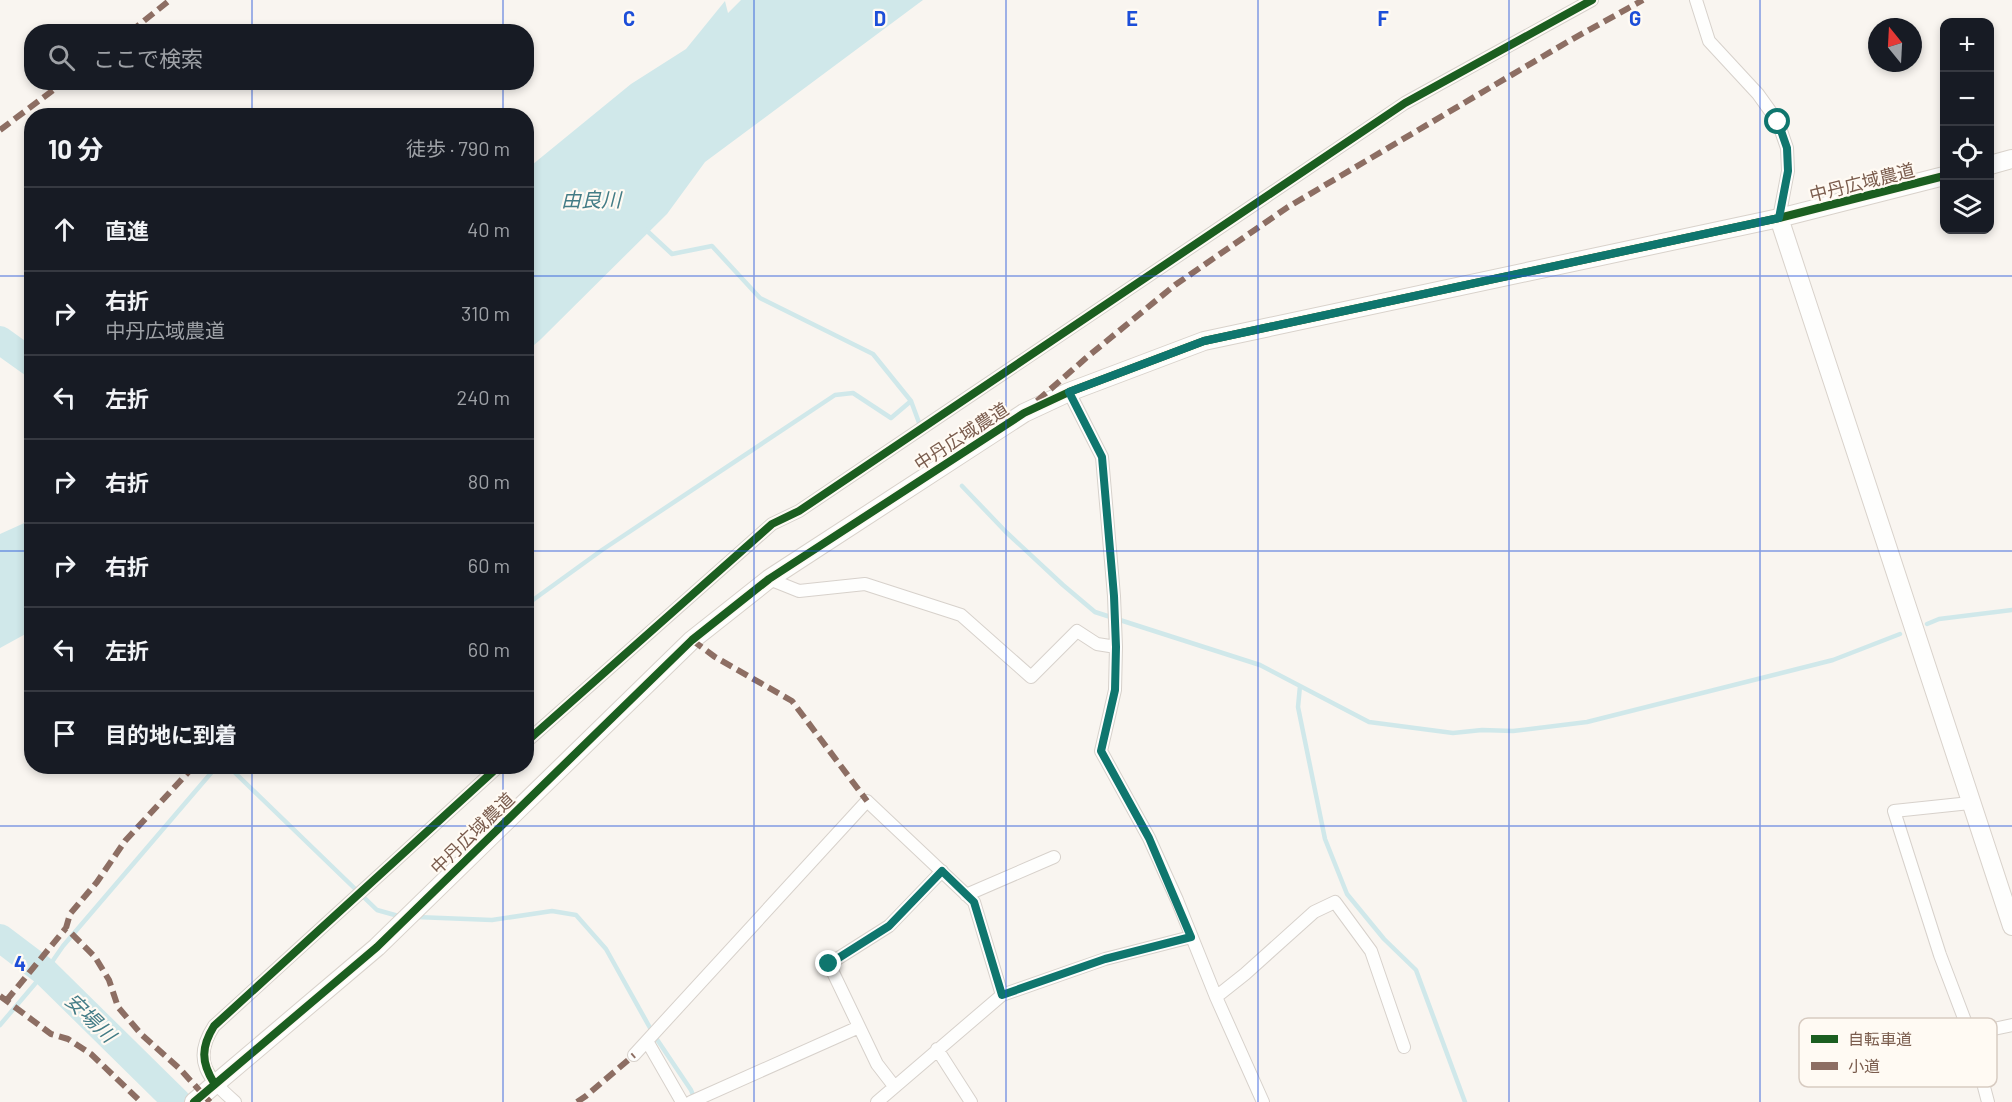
<!DOCTYPE html>
<html lang="ja">
<meta charset="utf-8">
<style>
body{margin:0;font-family:Barlow,"Noto Sans JP",sans-serif;background:#242831;color:#f1f3f6}
.controls{position:absolute;right:18px;top:18px;display:grid;overflow:hidden;border-radius:12px;box-shadow:0 3px 9px #0003}
.controls button{width:54px;height:54px;display:grid;place-items:center;padding:0;border:0;border-bottom:2px solid #363941;background:#171b24;color:#f1f3f6;font:30px sans-serif}
.compass{position:absolute;left:1868px;top:18px;width:54px;height:54px;border-radius:50%;background:#171b24;box-shadow:0 3px 9px #0003;rotate:342deg}
.stop{position:absolute;width:18px;height:18px;margin:-14px;border:4px solid #0f766e;border-radius:50%;background:#fff}
.stop.end{background:#0f766e;border-color:#fff;box-shadow:0 2px 6px #0008}
.list{margin:0;padding:0;list-style:none}
h2{display:flex;justify-content:space-between;align-items:center;height:78px;margin:0;padding:0 24px;font-size:26px}
h2 small{font-size:20px;font-weight:400;color:#9ea1a6}
.list li{display:grid;grid-template-columns:39px 1fr auto;gap:18px;align-items:center;box-sizing:border-box;height:84px;padding:0 24px;border-top:2px solid #363941}
.list b{display:block;font-size:22px;white-space:nowrap}
.list p{margin:0;font-size:20px;white-space:nowrap;color:#9ea1a6}
.list em{font-size:20px;font-style:normal;color:#9ea1a6}
.icon{flex:none;width:33px;height:33px;fill:none;stroke:currentColor;stroke-width:2;stroke-linecap:round;stroke-linejoin:round}
.map{position:relative;flex:none;width:2012px;height:1102px;overflow:hidden}
.search{position:absolute;background:#171b24;box-shadow:0 3px 9px #0003;left:24px;top:24px;width:510px;height:66px;display:flex;align-items:center;gap:15px;box-sizing:border-box;padding:0 21px;border-radius:24px;color:#9ea1a6;font-size:22px}
.panel{position:absolute;background:#171b24;box-shadow:0 3px 9px #0003;left:24px;top:108px;width:510px;height:666px;border-radius:24px}
.map>svg:first-child{display:block}
</style>
<div class="map">
<svg width="2012" height="1102" viewBox="0 0 2012 1102">
<rect width="100%" height="100%" fill="#f9f5f0"/>
<!-- water -->
<path fill="#d0e8ea" d="M741,0H923L705,162L667,214L540,340L527,351V169L631,84L686,49L725,1L728,13Z
M31,520V631L0,648V534Z"/>
<g fill="none" stroke-linecap="round" stroke-linejoin="round">
<!-- stream -->
<path stroke="#d0e8ea" stroke-width="4.5" d="M645,229L672,254L712,246L760,298L873,354L911,401L921,428
M962,486L1006,532L1063,585L1095,612L1260,665L1369,722L1453,733L1482,730L1513,731L1587,722L1833,660L1900,634
M526,605L602,550L835,395L853,393L891,418L911,401
M1927,624L1939,619L2012,610
M1300,686L1298,707L1325,839L1347,894L1384,939L1416,970L1465,1102
M228,766L377,910L402,917
M416,917L492,920L552,911L576,915L606,949L654,1035L691,1090L695,1100
M0,1025L45,972L63,946L217,766"/>
<!-- river -->
<path stroke="#d0e8ea" stroke-width="28" d="M0,340L32,363
M0,938L45,972L177,1102"/>
<!-- street casing -->
<g stroke="#d7d1cb" stroke-width="14">
<path id="street" d="M1696,0L1709,41L1758,94L1778,122L1787,148L1788,171L1779,218
M1069,392L1102,457L1114,596L1116,647L1115,690L1101,751L1149,838L1177,900L1216,997L1263,1102
M769,579L799,591L865,584L961,615L1031,677L1077,631L1097,644L1116,647
M526,742L772,524L799,511L1405,103L1592,0
M1970,803L1894,811L1940,955L1970,1034L1988,1102
M966,895L1054,857
M1216,997L1245,974L1314,912L1335,902L1371,951L1404,1047
M1970,1034L2012,1025
M647,1041L682,1102
M937,1049L971,1102
M634,1055L867,801L974,902L1002,995
M894,1086L877,1064L829,964L889,926L942,871
M235,1102C209,1079 191,1061 214,1026L499,766
M691,1102L859,1027
M877,1102L1002,995L1105,959L1191,937"/>
</g>
<!-- secondary casing -->
<g stroke="#d9d2cb" stroke-width="20">
<path id="secondary" d="M1990,165L2012,159
M1779,218L2012,926
M194,1102L377,947L692,640L769,579L1024,413L1069,392L1204,341L1779,218L1944,176"/>
</g>
<!-- street -->
<use href="#street" stroke="#fefefd" stroke-width="12"/>
<!-- secondary -->
<use href="#secondary" stroke="#fefefd" stroke-width="18"/>
<!-- quiet -->
<path stroke="#8d6e63" stroke-width="6" stroke-dasharray="12 6" stroke-linecap="butt" d="M130,32L170,0
M0,130L64,82
M1037,401L1086,358L1175,285L1288,207L1569,41L1643,0
M692,640L715,657L792,701L867,801
M194,766L125,841L97,882L70,914L66,928L95,957L109,980L118,1007L141,1034L180,1069L210,1102
M0,996L51,1034L68,1039L91,1054L141,1102
M6,1001L66,928
M577,1102L586,1096L634,1055"/>
<!-- cycleway casing -->
<g stroke="#fffaf3" stroke-width="11">
<path id="cycleway" d="M526,742L772,524L799,511L1405,103L1592,0
M214,1083C201,1062 201,1047 214,1026L499,766
M194,1102L377,947L692,640L769,579L1024,413L1069,392L1204,341L1779,218L1944,176"/>
</g>
<!-- cycleway -->
<use href="#cycleway" stroke="#1b5e20" stroke-width="8"/>
</g>
<g fill="none" stroke-linecap="round" stroke-linejoin="round">
<!-- route -->
<path stroke="#0f766e" stroke-width="8" d="M829,964L889,926L942,871L974,902L1002,995L1105,959L1191,937L1149,838L1101,751L1115,690L1116,647L1114,596L1102,457L1069,392L1204,341L1779,218L1788,171L1787,148L1778,122"/>
</g>
<!-- grid -->
<path fill="none" stroke="#1d4ed8" stroke-width="1.5" stroke-opacity="0.55" d="M252,0V32M503,0V32M754,0V1102M1006,0V1102M1258,0V1102M1509,0V1102M1760,0V1102M252,82V116M503,82V116M0,276H32M526,276H2012M0,551H32M526,551H2012M252,766V1102M503,766V1102M0,826H2012"/>
<g text-anchor="middle" dominant-baseline="central" stroke-width="4.5" stroke-linejoin="round" paint-order="stroke">
<!-- street labels -->
<g font-size="18" fill="#7a5c4d" stroke="#fffaf3">
<text transform="translate(1862 182) rotate(-14)">中丹広域農道</text>
<text transform="translate(961 436) rotate(-33)">中丹広域農道</text>
<text transform="translate(472 833) rotate(-44)">中丹広域農道</text>
</g>
<!-- water labels -->
<g font-size="20" font-style="italic" fill="#437c86" stroke="#fffaf3">
<text x="591" y="199">由良川</text>
<text transform="translate(91 1017) rotate(44)">安場川</text>
</g>
</g>
<!-- legend -->
<rect x="1799" y="1018" width="198" height="69" rx="9" fill="#fffaf3" stroke="#d7cbc1" stroke-width="1.5"/>
<rect x="1811" y="1035" width="27" height="8" fill="#1b5e20"/>
<rect x="1811" y="1062" width="27" height="8" fill="#8d6e63"/>
<g font-size="16" fill="#7a5c4d">
<text x="1848" y="1045">自転車道</text>
<text x="1848" y="1072">小道</text>
</g>
<g font-size="20" text-anchor="middle" font-weight="bold" fill="#1d4ed8" stroke="#fffaf3" stroke-width="4.5" stroke-linejoin="round" paint-order="stroke">
<text x="629" y="26">C</text>
<text x="880" y="26">D</text>
<text x="1132" y="26">E</text>
<text x="1383" y="26">F</text>
<text x="1635" y="26">G</text>
<text x="20" y="971">4</text>
</g>
</svg>
<div class="controls">
<button>+</button>
<button>−</button>
<button><svg class="icon" aria-label="locate" viewBox="0 0 24 24"><circle cx="12" cy="12" r="6"/><path d="M12 2v4M12 18v4M2 12h4M18 12h4"/></svg></button>
<button><svg class="icon" aria-label="layers" viewBox="0 0 24 24"><path d="M12 4l9 5-9 5-9-5zM3 14l9 5 9-5"/></svg></button>
</div>
<svg class="compass" viewBox="-18 -18 36 36"><path d="M0-13l5 13h-10z" fill="#e53935"/><path d="M0 13l5-13h-10z" fill="#9ea1a6"/></svg>
<div class="stop" style="left:1778px;top:122px"></div>
<div class="stop end" style="left:829px;top:964px"></div>
<div class="search"><svg class="icon" aria-label="search" viewBox="0 0 24 24"><circle cx="10" cy="10" r="6"/><path d="M15 15l6 6"/></svg>ここで検索</div>
<section class="panel">
<h2>10 分<small>徒歩 · 790 m</small></h2>
<ul class="list">
<li><svg class="icon" aria-label="ahead" viewBox="0 0 24 24"><path d="M12 20V5M6 11l6-6 6 6"/></svg><div><b>直進</b></div><em>40 m</em></li>
<li><svg class="icon" aria-label="right" viewBox="0 0 24 24"><path d="M7 20v-9h11M14 6l5 5-5 5"/></svg><div><b>右折</b><p>中丹広域農道</p></div><em>310 m</em></li>
<li><svg class="icon" aria-label="left" viewBox="0 0 24 24"><path d="M17 20v-9H6M10 6l-5 5 5 5"/></svg><div><b>左折</b></div><em>240 m</em></li>
<li><svg class="icon" aria-label="right" viewBox="0 0 24 24"><path d="M7 20v-9h11M14 6l5 5-5 5"/></svg><div><b>右折</b></div><em>80 m</em></li>
<li><svg class="icon" aria-label="right" viewBox="0 0 24 24"><path d="M7 20v-9h11M14 6l5 5-5 5"/></svg><div><b>右折</b></div><em>60 m</em></li>
<li><svg class="icon" aria-label="left" viewBox="0 0 24 24"><path d="M17 20v-9H6M10 6l-5 5 5 5"/></svg><div><b>左折</b></div><em>60 m</em></li>
<li><svg class="icon" aria-label="arrive" viewBox="0 0 24 24"><path d="M6 21V4h12l-3 4 3 4H6"/></svg><div><b>目的地に到着</b></div></li>
</ul>
</section>
</div>
